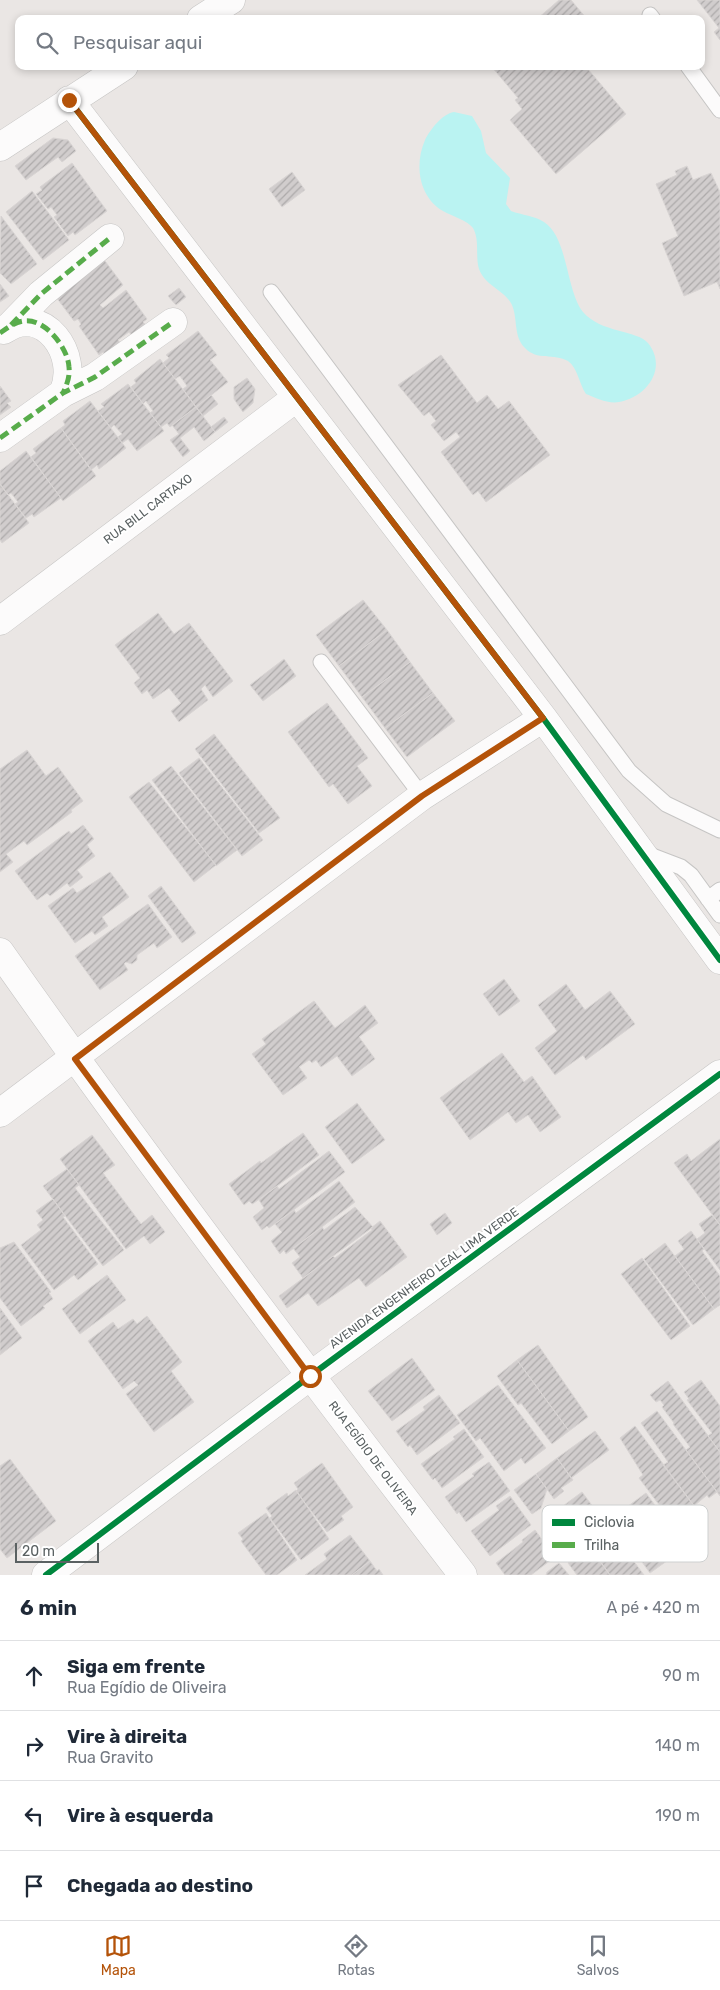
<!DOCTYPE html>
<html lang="pt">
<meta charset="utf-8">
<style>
body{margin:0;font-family:Rubik,sans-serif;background:#f6f6f7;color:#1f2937}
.scale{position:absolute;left:15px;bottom:12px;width:84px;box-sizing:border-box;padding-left:5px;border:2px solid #5a6162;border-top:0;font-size:14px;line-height:18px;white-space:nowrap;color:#5a6162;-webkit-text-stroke:4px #fff;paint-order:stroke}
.stop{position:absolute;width:15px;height:15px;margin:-11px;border:4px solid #b45309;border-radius:50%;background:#fff}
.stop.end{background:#b45309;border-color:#fff;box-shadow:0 1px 5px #0008}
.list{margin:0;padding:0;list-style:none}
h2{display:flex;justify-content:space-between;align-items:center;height:65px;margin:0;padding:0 20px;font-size:21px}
h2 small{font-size:16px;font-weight:400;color:#747a83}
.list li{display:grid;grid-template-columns:32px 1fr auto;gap:15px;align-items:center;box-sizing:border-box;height:70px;padding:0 20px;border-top:1px solid #e0e1e3}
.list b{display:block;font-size:19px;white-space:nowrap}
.list p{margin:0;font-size:16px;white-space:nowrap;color:#747a83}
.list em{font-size:16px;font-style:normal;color:#747a83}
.icon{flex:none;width:28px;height:28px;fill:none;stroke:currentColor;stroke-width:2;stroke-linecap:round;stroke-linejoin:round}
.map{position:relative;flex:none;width:720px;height:1575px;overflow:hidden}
.search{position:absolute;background:#fff;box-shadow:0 2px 8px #0003;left:15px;right:15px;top:15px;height:55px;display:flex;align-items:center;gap:12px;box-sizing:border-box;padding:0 18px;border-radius:10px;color:#747a83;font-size:19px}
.sheet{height:345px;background:#fff}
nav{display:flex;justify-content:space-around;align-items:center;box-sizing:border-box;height:70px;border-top:1px solid #e0e1e3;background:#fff;font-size:14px;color:#747a83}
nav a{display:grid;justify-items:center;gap:2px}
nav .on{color:#b45309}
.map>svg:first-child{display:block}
</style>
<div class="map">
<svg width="720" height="1575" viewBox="0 0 720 1575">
<defs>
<pattern id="building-hatch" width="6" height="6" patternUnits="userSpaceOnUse" patternTransform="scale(1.25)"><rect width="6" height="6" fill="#d1cdcd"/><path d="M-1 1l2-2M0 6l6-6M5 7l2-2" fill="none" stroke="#adaaaa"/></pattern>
</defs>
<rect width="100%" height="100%" fill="#eae6e4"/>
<!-- water -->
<path fill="#baf3f2" d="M454,112L472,116L481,131L486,153L510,178L506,204L511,211C522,215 535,216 544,222C568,237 566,291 583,312C601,333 637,330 648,343C668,368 647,397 619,402C608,404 596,398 586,394C579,384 578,368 568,361C554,353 537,361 525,348C513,336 518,319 512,305C505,290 485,286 479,269C475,256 480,240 473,228C468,221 452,216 443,211C419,197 414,165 425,140C430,130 442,114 454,112Z"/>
<!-- building -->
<path fill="url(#building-hatch)" stroke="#d9d5d4" d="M559,0H571L587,19H537Z
M697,0H720V40L714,32L719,28Z
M491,66H589L587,68L626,114L556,174L510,120L522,109L515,100L518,98Z
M53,138L68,140L76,151L62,162L58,157L26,180L15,166Z
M72,163L107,211L75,235L73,232L68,236L54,217L57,215L51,207L48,209L36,194L42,190L40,187Z
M687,166L693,180L711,173L720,192V289L717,282L684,296L662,243L678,236L656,184L677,175L675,171Z
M292,172L305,190L282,207L269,189Z
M32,191L69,240L43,260L6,212Z
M1,216L37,264L11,284L0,273Z
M102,257L123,285L100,305L103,308L126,290L147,319L143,322L147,326L133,337L129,332L118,340L122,345L106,357L103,352L99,355L79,326L81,324L78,319L74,321L53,293Z
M0,284L9,296L0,302Z
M179,288L186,297L176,305L168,296Z
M198,331L217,355L210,360L228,382L196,407L183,389L187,386L180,376L175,379L163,363L169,358L166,355Z
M441,355L477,403L487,395L498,409L509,401L550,455L486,502L478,491L473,495L441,452L460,437L456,432L444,441L431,425L436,421L429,412L424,416L398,385Z
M160,359L196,407L170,427L167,423L161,427L150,413L153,411L146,401L143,404L131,387L136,383L134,380Z
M247,378L255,389L253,403L243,412L234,399V387Z
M128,384L164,431L137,451L128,439L122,443L118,437L122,434L114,425L111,428L98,411L104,407L101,404Z
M0,386L11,401L7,403L11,407L0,415Z
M211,395L218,404L203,416L196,407Z
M90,401L126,448L99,469L97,465L91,470L61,428L65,425L63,421Z
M196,407L215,432L204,441L194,427L180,438L190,451L183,457L170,440L179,434L172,425Z
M224,417L228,422L215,432L211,427Z
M61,428L96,476L63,501L31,457L36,453L33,449Z
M26,451L61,498L34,517L32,514L26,518L15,504L18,502L11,493L8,495L0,484V471Z
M0,484L29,523L2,543L0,540Z
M363,600L387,630L339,666L316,635Z
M158,613L174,634L189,623L233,681L213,697L205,685L201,689L208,700L179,722L171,711L181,703L169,688L153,699L147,690L142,694L134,683L140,678L115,645Z
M387,630L410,662L362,697L339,666Z
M284,659L296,676L263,701L250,685Z
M410,662L433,693L385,728L362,697Z
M433,693L455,721L407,757L385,728Z
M327,703L368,758L357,766L372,786L348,804L333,784L329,787L288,732Z
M214,734L280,818L259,833L195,749Z
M27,750L46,776L58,767L83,801L71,810L72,812L27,845L24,841L6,854L13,862L0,872V769Z
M199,758L263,840L242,856L179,773Z
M171,766L237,850L216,866L152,780Z
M149,782L216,865L194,882L129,797Z
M83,825L94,839L87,845L95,856L77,870L83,877L70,887L67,883L50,896L47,893L37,900L15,871L69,831L71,834Z
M110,872L129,897L102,917L108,926L95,935L92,931L75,943L48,906L73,888L77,893Z
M161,886L196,933L182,943L148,896Z
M148,904L172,937L157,948L154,943L137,955V960L132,964L126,962L124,964L128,970L100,990L75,956Z
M504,979L520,1001L499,1016L483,994Z
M566,984L585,1010L610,991L635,1024L586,1060L583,1055L555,1075L535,1048L557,1031L538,1005Z
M314,1001L335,1028L365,1005L378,1023L359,1037L375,1059L352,1076L337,1056L321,1067L316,1060L312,1063L309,1060L299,1067L307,1078L283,1095L252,1054L266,1044L262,1039Z
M502,1053L524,1082L532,1076L561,1117L540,1132L528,1115L516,1123L508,1112L470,1140L440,1098Z
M357,1103L385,1140L352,1164L325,1127Z
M303,1133L319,1155L254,1203L252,1204L249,1201L244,1205L229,1184L260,1161L261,1163Z
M92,1135L115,1165L103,1173L141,1224L152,1215L165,1232L150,1244L144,1236L126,1249L60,1159Z
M720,1139V1225L674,1163L687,1154L691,1161Z
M329,1151L345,1172L269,1228L267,1226L262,1230L253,1217L264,1208L259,1200L277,1186L279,1189Z
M67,1169L79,1185L75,1188L124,1250L103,1266L43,1186Z
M339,1181L355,1202L286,1254L284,1250L280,1254L271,1241L282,1232L275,1224L294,1210L296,1213Z
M53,1199L65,1216L63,1217L98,1264L78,1280L74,1275L54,1290L21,1245L41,1230L37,1225L43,1220L36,1211Z
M355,1207L373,1227L303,1278L292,1263L300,1257L293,1248L322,1227L324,1230Z
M445,1213L452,1223L437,1235L430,1224Z
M712,1215L720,1225V1270L697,1239L705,1233L699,1224Z
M380,1221L407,1257L366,1287L359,1278L318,1306L308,1293L287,1308L279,1296L333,1256L335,1258L372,1230L371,1228Z
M691,1231L704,1249L702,1251L720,1276V1305L714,1309L675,1256L684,1249L678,1241Z
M14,1242L51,1292L49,1293L53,1299L43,1306L45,1308L21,1326L0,1298V1248Z
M665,1243L714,1309L693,1325L644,1259Z
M642,1258L690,1326L671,1340L621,1274Z
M107,1275L126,1300L80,1334L62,1309Z
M0,1308L22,1338L0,1355Z
M147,1316L182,1362L171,1371L194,1402L154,1432L126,1394L138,1385L134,1381L123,1389L88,1341L113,1322L118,1329L133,1319L137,1324Z
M538,1345L588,1417L569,1431L517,1360Z
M412,1358L435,1390L392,1421L368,1391Z
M517,1360L569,1431L552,1444L521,1403L518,1405L497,1376Z
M701,1380L720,1406V1452L708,1436L712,1433L687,1400L689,1399L684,1392Z
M668,1381L720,1452V1496L686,1450L690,1447L673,1424L674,1423L662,1407L664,1405L660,1400L656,1402L650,1395Z
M498,1385L546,1448L525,1464L521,1458L504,1471L480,1438L476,1441L457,1415Z
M439,1395L460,1423L417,1455L410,1445L408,1447L396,1431L425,1410L423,1407Z
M657,1411L717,1492L709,1498L707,1495L694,1506L663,1465L668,1462L641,1423Z
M635,1426L695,1507L687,1513L682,1508L669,1518L639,1478L643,1475L620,1438Z
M464,1429L484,1457L442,1488L435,1478L433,1480L421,1464L455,1439L453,1437Z
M595,1431L609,1450L571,1478L557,1458Z
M557,1458L573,1480L561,1488L564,1491L554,1499L536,1474Z
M10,1459L56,1521L7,1558L0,1549V1466Z
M489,1462L510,1491L466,1522L459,1512L457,1514L445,1497L474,1476L472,1474Z
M322,1463L353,1507L341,1516L344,1520L327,1532L296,1491L298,1489L294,1483Z
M536,1474L547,1489L541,1508L532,1514L514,1490Z
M296,1490L329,1539L301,1560L270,1518L272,1516L266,1508L287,1493L288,1496Z
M582,1492L624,1548L644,1575H610L590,1548L593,1546L563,1506Z
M646,1493L674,1531L670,1534L682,1550L650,1573L629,1544L624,1548L605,1523Z
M510,1496L531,1525L490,1556L471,1531L499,1510L496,1506Z
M560,1508L593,1551L610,1575H577L568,1563L571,1561L542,1522Z
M266,1513L297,1560L277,1575H266L241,1541L243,1539L238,1533Z
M535,1530L555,1557L531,1575H505L496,1563L523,1542L522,1540Z
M350,1535L370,1561L352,1575H305L327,1559L324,1554Z
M370,1561L377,1571L379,1569L383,1575H352Z
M559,1563L569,1575H546L547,1572Z"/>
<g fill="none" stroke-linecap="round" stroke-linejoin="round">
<!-- service casing -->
<g stroke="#c6c5c4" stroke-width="17">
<path id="service" d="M650,15L653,19
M688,66L720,110
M271,292L629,771L666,804L720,830
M321,662L422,796
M647,854L681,867L691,875L720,915
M708,899L720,890"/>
</g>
<!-- minor casing -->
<g stroke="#c6c5c4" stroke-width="29">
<path id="minor" d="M201,19L231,0
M69,100L543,718L720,960
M0,147L124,66
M11,325L41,294L110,238
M4,330C43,302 81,355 63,393
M0,438L63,393L95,377L173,322
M0,621L296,398
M0,952C149,1164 305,1370 463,1575
M0,1113L422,796L543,718"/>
</g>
<!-- tertiary casing -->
<g stroke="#c6c5c4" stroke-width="29">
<path id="tertiary" d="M46,1575L310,1376L720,1074"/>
</g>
<!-- service -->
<use href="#service" stroke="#fcfbfb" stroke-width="15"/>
<!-- minor -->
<use href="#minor" stroke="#fcfbfb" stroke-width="28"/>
<!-- tertiary -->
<use href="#tertiary" stroke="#fcfbfb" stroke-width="28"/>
<!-- quiet -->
<path stroke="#58ac4b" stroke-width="5" stroke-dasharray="10 5" stroke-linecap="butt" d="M11,325L41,294L110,238
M0,333C7,328 15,322 24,321C45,318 68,348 69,367C70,377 67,384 63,393
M0,438L63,393L95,377L173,322"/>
<!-- cycleway casing -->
<g stroke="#fff" stroke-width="9">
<path id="cycleway" d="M69,100L543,718L720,960
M46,1575L310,1376L720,1074"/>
</g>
<!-- cycleway -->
<use href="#cycleway" stroke="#00873e" stroke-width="6"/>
</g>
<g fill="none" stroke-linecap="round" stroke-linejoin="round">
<!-- route -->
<path stroke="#b45309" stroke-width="6" d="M69,100L543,718L422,796L75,1059L310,1376"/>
</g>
<g text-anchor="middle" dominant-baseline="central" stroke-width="4" stroke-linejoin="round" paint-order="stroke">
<!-- street labels -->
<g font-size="12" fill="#5a6162" stroke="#fff">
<text transform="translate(148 509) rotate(-37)">RUA BILL CARTAXO</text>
<text transform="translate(424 1278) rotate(-36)">AVENIDA ENGENHEIRO LEAL LIMA VERDE</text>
<text transform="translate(373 1458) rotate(53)">RUA EGÍDIO DE OLIVEIRA</text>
</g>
</g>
<!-- legend -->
<rect x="542" y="1505" width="166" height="57" rx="8" fill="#fff" stroke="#ced0d0" stroke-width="1"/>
<rect x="552" y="1519" width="23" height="7" fill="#00873e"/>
<rect x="552" y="1542" width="23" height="6" fill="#58ac4b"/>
<g font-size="14" fill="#5a6162">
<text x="584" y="1527">Ciclovia</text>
<text x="584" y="1550">Trilha</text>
</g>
</svg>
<div class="scale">20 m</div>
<div class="stop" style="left:310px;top:1376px"></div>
<div class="stop end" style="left:69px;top:100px"></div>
<div class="search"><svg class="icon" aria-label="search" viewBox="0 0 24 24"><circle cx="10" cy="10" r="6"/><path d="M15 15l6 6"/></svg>Pesquisar aqui</div>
</div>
<section class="sheet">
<h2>6 min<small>A pé · 420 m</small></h2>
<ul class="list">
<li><svg class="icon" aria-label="ahead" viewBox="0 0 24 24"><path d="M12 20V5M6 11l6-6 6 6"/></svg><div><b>Siga em frente</b><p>Rua Egídio de Oliveira</p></div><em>90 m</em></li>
<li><svg class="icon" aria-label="right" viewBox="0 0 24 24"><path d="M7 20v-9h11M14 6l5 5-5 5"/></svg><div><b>Vire à direita</b><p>Rua Gravito</p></div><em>140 m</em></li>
<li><svg class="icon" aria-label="left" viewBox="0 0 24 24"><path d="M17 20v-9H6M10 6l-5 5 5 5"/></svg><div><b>Vire à esquerda</b></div><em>190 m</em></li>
<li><svg class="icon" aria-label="arrive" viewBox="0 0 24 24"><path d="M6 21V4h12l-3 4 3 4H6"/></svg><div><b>Chegada ao destino</b></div></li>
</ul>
</section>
<nav>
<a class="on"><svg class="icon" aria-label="map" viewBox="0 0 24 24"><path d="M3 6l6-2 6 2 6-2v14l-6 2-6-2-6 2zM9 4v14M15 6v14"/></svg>Mapa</a>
<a><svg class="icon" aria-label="directions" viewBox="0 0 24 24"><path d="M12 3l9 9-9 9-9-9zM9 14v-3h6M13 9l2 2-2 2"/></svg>Rotas</a>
<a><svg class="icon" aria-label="saved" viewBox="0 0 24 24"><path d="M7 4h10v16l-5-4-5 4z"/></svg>Salvos</a>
</nav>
